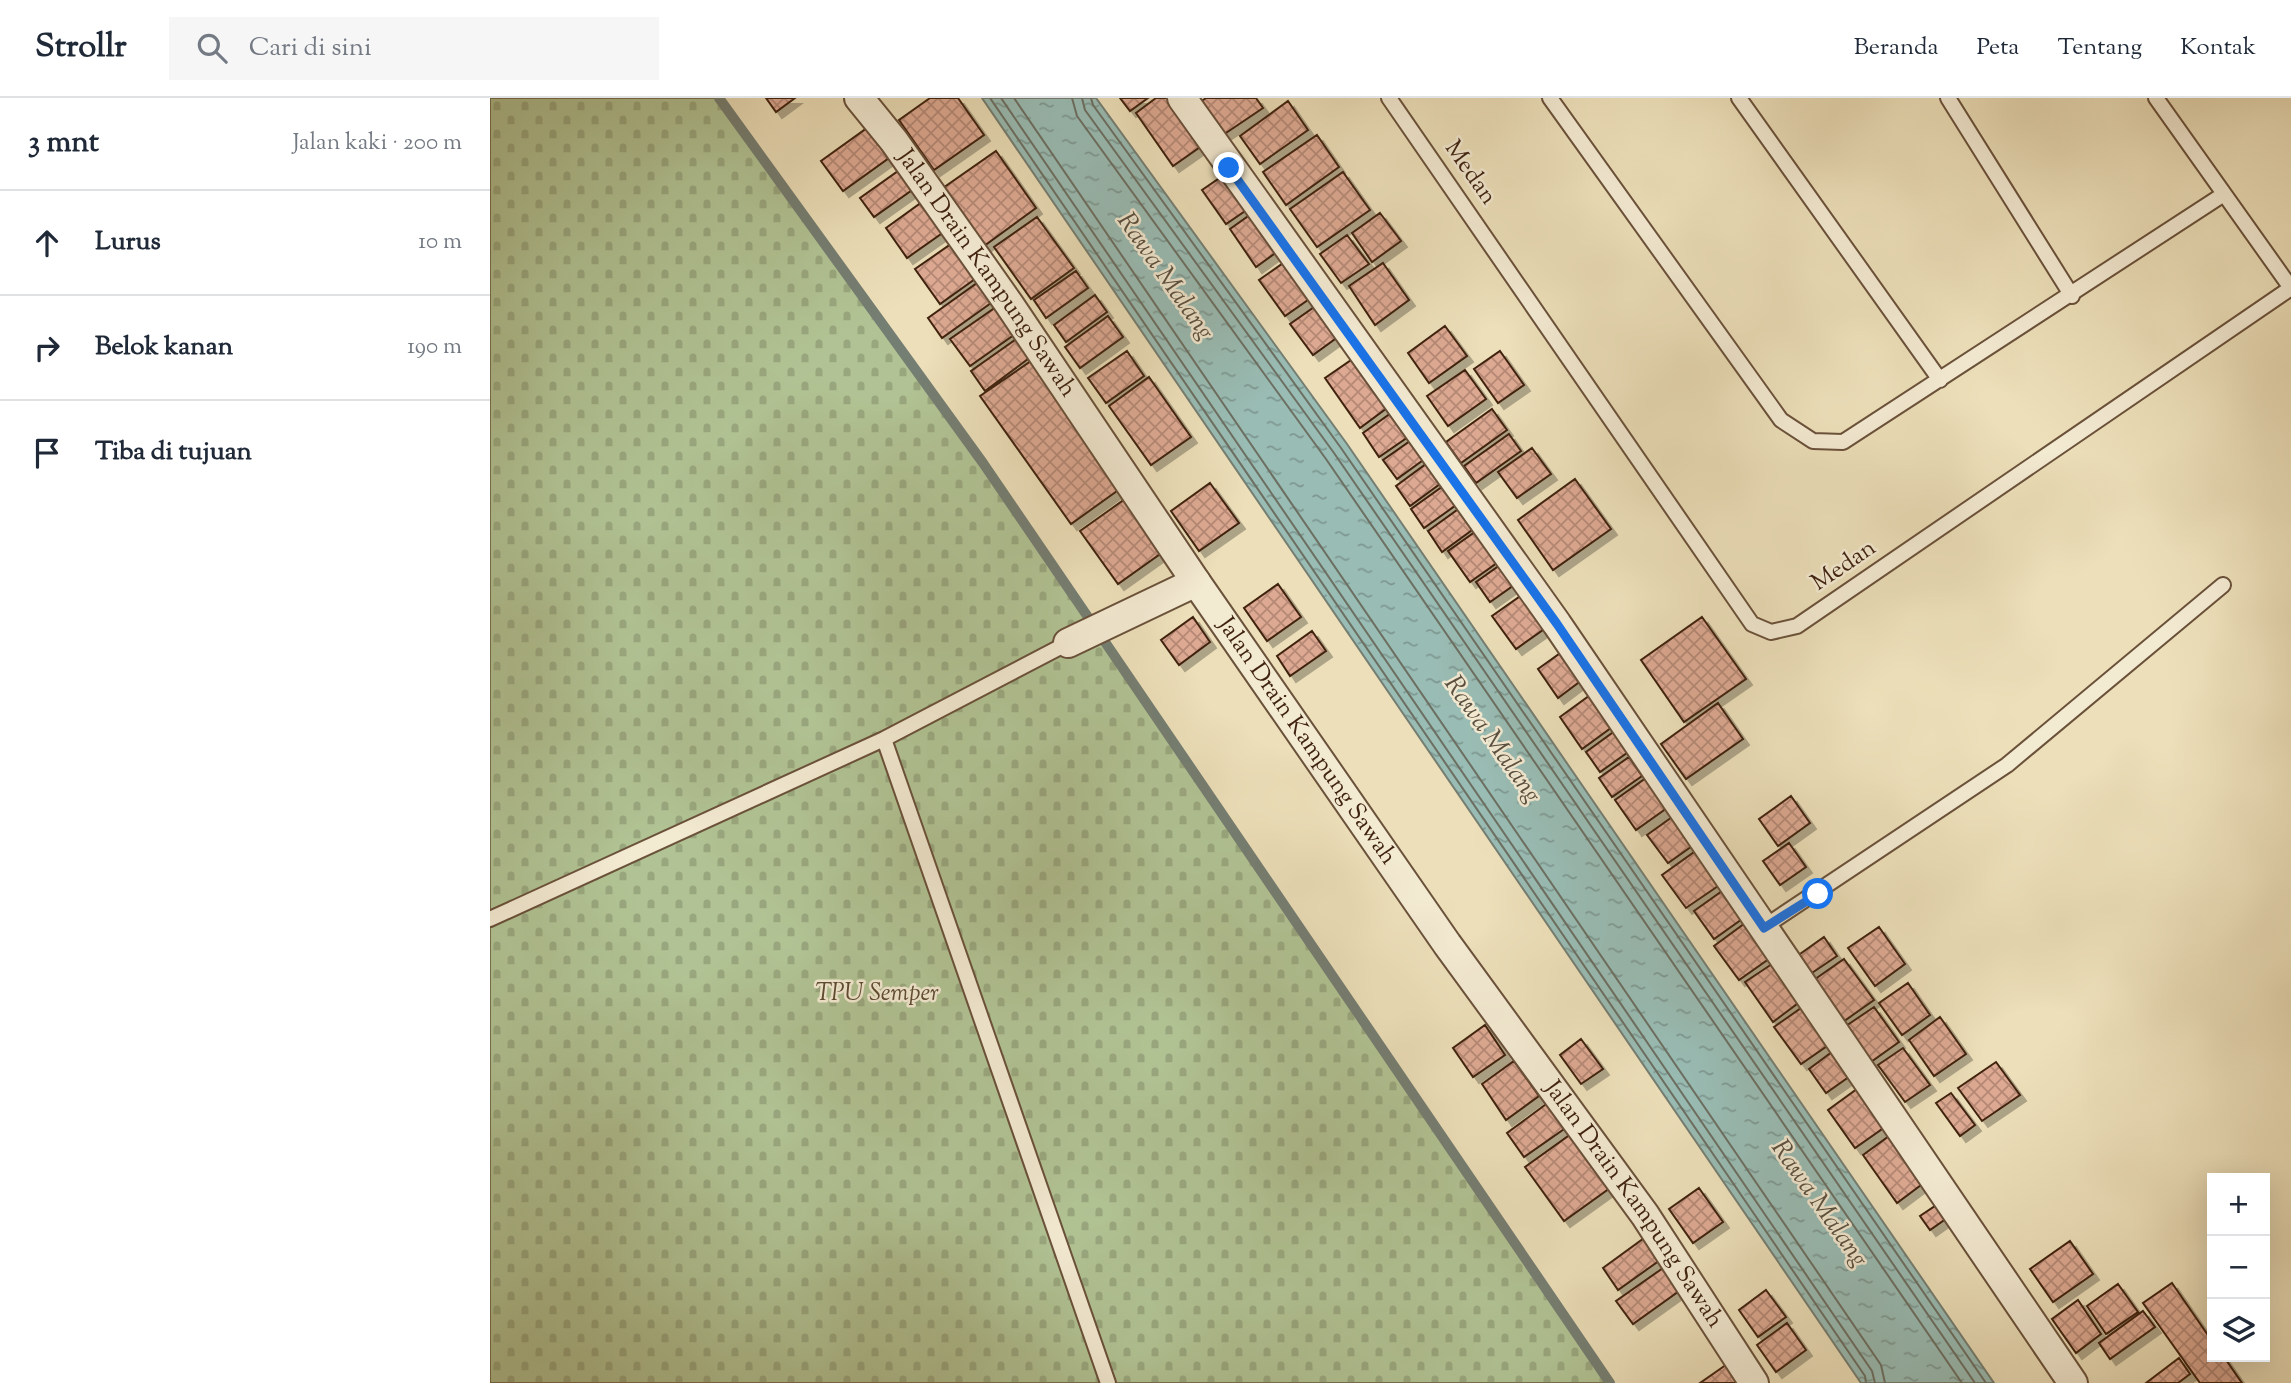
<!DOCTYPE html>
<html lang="id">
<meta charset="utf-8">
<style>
body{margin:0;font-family:"Sorts Mill Goudy",serif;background:#f6f6f7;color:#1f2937}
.controls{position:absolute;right:21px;bottom:21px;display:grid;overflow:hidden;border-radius:0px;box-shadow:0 7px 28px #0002}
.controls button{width:63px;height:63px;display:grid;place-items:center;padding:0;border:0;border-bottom:2px solid #e0e1e3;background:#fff;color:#1f2937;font:35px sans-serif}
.stop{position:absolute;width:21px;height:21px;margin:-16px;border:5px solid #1a73e8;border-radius:50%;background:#fff}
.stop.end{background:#1a73e8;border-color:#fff;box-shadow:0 2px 7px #0008}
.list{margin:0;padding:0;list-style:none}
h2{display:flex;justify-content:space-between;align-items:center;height:91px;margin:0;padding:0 28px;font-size:30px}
h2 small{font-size:23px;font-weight:400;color:#747a83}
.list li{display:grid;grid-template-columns:46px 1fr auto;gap:21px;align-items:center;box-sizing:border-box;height:105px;padding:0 28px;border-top:2px solid #e0e1e3}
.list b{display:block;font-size:26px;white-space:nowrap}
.list em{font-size:23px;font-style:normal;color:#747a83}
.icon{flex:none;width:38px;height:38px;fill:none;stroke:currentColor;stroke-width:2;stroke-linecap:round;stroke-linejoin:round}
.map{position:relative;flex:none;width:1801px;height:1285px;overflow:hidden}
header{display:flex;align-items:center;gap:42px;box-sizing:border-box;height:98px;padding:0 35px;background:#fff;border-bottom:2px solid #e0e1e3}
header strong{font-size:33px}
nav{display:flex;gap:38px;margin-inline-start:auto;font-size:24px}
.search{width:490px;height:63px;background:#f6f6f7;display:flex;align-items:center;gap:18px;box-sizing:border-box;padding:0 24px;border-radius:0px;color:#747a83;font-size:26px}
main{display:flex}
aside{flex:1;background:#fff}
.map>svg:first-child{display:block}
</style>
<header>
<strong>Strollr</strong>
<div class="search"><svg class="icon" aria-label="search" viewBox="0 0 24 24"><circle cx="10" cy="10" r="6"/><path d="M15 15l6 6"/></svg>Cari di sini</div>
<nav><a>Beranda</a><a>Peta</a><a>Tentang</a><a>Kontak</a></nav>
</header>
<main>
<aside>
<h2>3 mnt<small>Jalan kaki · 200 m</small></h2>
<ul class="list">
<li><svg class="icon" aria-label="ahead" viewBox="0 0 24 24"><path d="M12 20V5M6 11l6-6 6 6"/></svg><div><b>Lurus</b></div><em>10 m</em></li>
<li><svg class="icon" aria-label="right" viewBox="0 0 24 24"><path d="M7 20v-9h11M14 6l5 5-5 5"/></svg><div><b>Belok kanan</b></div><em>190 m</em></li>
<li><svg class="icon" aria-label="arrive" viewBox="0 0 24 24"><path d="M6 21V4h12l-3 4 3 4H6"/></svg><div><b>Tiba di tujuan</b></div></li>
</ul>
</aside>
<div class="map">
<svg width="1801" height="1285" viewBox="0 0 1801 1285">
<defs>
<pattern id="cemetery-stones" width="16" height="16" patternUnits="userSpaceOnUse" patternTransform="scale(1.75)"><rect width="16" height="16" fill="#b1c394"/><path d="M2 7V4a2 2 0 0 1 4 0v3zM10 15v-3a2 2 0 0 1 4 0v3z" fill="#99a77e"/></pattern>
<pattern id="water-ripples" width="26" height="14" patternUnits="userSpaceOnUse" patternTransform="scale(1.75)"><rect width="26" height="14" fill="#99bcb4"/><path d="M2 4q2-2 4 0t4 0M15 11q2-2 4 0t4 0" fill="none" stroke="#7e9891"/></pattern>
<pattern id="building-cross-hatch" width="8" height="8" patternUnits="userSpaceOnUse" patternTransform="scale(1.75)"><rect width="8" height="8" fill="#dda992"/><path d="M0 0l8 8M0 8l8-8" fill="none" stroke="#b58976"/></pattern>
<filter id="shadow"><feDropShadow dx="6" dy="6" stdDeviation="0" flood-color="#0004"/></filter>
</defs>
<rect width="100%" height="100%" fill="#ecdfb9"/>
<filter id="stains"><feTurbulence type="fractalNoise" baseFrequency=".00286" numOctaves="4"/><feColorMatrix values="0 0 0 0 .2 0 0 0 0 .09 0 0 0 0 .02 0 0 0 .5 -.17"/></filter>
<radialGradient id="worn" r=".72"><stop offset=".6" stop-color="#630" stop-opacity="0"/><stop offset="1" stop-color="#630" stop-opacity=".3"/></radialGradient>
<!-- cemetery -->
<path fill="url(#cemetery-stones)" stroke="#787252" stroke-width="2" d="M0,0H229L493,365L1120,1285H0Z"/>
<!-- water -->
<path fill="url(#water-ripples)" stroke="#757e72" stroke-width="2" d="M492,0H606L857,346L1504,1285H1371Z"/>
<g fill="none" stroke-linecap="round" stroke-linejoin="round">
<!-- shore -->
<path stroke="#6c6f62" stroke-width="2" d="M500,0L1375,1278L1376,1285
M511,0L1382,1273L1385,1285
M524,0L1391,1267L1395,1285
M582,0L587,18L836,361L1472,1285
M592,0L595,12L844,355L1485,1285
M601,0L603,7L851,350L1496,1285"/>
<!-- stream -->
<path stroke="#757e72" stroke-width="10" d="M229,0L493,365L1120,1285"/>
</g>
<!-- building -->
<path fill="url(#building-cross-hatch)" stroke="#3f220f" stroke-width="2" filter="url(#shadow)" d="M276,0H305L286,14Z
M440,0H468L494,37L444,72L409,22Z
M630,0H658L640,13Z
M666,0H680L713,47L683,68L646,15Z
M716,0H766L773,10L733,37L709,5Z
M798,3L818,32L770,66L750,38Z
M384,25L406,55L353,93L331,63Z
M827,37L849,69L796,107L773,74Z
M506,53L546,110L494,148L453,90Z
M418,66L432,85L384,119L370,100Z
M853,74L880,112L827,149L800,111Z
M737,75L761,109L736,126L712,92Z
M439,99L461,129L417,160L396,130Z
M764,114L791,151L766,169L740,131Z
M890,115L911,143L882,164L862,135Z
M547,119L584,170L541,201L504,149Z
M857,137L879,166L851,185L830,156Z
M461,146L485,181L450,206L425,171Z
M799,161L825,197L795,218L769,182Z
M893,165L919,202L885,227L859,188Z
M586,173L598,190L556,220L544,202Z
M494,180L508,200L452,240L438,220Z
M605,197L617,214L576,244L564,227Z
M830,205L852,236L823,257L800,226Z
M509,207L528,234L480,268L460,241Z
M618,218L633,239L590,270L575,249Z
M955,228L977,258L939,285L918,255Z
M529,239L542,258L495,293L481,273Z
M637,253L654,278L616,305L598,280Z
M1010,253L1034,287L1008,305L984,271Z
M867,258L901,307L870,330L835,280Z
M544,261L634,388L581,426L490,298Z
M975,272L996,301L958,328L937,298Z
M659,279L701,339L661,367L619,308Z
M1002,311L1017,332L971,365L956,344Z
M904,313L921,337L889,359L873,335Z
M1019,336L1031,353L986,385L974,368Z
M923,341L936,360L907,381L893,362Z
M1042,350L1061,376L1027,400L1008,374Z
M940,363L954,383L920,408L906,388Z
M1085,381L1121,431L1063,472L1028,422Z
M720,385L749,425L709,453L681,413Z
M956,386L969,405L934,430L921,411Z
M642,396L680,449L628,486L590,433Z
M974,407L989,427L952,454L938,433Z
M992,429L1014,460L980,484L958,453Z
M1013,465L1027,485L1000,504L986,484Z
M788,486L811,519L777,543L754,510Z
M1036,494L1060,527L1026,551L1002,518Z
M703,519L720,544L689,567L671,542Z
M1212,519L1256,581L1194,624L1151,562Z
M822,533L836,553L800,578L787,558Z
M1076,551L1096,579L1068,600L1048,571Z
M1103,595L1125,627L1092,651L1070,619Z
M1228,605L1253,641L1196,681L1171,646Z
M1129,630L1144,650L1110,674L1096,654Z
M1139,659L1152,678L1122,699L1109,680Z
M1156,680L1177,710L1146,732L1125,702Z
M1301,698L1320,725L1288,748L1269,721Z
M1185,717L1205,746L1178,765L1157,737Z
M1299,745L1316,769L1290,787L1273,763Z
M1207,752L1231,786L1196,810L1172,777Z
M1235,791L1255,819L1224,841L1204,813Z
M1258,823L1283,858L1249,882L1224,848Z
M1389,829L1415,866L1385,888L1358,850Z
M1334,839L1347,858L1316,879L1303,861Z
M1354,861L1384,902L1350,926L1321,884Z
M1288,862L1315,900L1283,924L1255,884Z
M1418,885L1440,917L1412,937L1389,905Z
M1314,908L1340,946L1311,966L1284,929Z
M1384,909L1409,944L1378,966L1353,930Z
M1450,919L1476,956L1444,978L1419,942Z
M995,927L1015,957L983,979L963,950Z
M1091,941L1113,971L1091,986L1070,957Z
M1413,950L1440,987L1415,1004L1388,967Z
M1346,951L1363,976L1336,995L1319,971Z
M1024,963L1049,998L1016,1022L992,986Z
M1506,964L1530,997L1492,1023L1468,990Z
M1367,991L1395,1029L1365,1050L1338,1012Z
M1461,995L1485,1027L1470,1038L1446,1005Z
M1059,1004L1077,1029L1034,1059L1017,1035Z
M1088,1031L1127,1085L1074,1123L1035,1069Z
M1406,1033L1439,1081L1407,1105L1373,1057Z
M1209,1090L1233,1124L1203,1145L1179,1111Z
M1451,1104L1460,1118L1440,1132L1430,1118Z
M1157,1138L1173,1160L1128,1192L1113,1170Z
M1580,1143L1603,1176L1563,1204L1540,1171Z
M1176,1168L1192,1191L1143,1226L1126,1203Z
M1682,1185L1722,1243V1259H1734L1752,1285H1710L1653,1205Z
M1628,1186L1648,1214L1616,1236L1597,1208Z
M1276,1192L1296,1219L1268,1239L1249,1212Z
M1588,1202L1611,1236L1586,1255L1562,1221Z
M1653,1213L1665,1229L1620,1261L1609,1245Z
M1297,1225L1316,1252L1286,1274L1267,1247Z
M1689,1260L1700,1276L1688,1285H1656Z
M1240,1264L1256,1285H1210Z"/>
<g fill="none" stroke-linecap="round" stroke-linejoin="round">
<!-- lane casing -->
<g stroke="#6a513a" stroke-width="18">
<path id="lane" d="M899,0L1262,526L1281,534L1307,528L1801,190L1666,0
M1060,0L1291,322L1323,343L1353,344L1734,96
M1249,0L1450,282
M1458,0L1582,198
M394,641L618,1285
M0,821L394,641L578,545
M1274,829L1517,667L1733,487"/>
</g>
<!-- street casing -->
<g stroke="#6a513a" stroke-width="32">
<g id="street">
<path id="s1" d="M369,0L404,43L519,206L706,484L957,846L1155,1117L1264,1285"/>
<path d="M692,0L1067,526L1583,1285"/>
<path d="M578,545L706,484"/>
</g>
</g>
<!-- lane -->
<use href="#lane" stroke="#f3ead2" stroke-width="14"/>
<!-- street -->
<use href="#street" stroke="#f3ead2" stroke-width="28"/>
</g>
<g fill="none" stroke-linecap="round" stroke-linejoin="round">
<!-- route -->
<path stroke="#1a73e8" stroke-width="9" d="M739,70L1067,526L1274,830L1328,796"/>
</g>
<g text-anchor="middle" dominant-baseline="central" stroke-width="5" stroke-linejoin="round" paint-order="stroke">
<!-- street labels -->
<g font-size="24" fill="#3f220f" stroke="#f3ead2">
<text transform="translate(980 75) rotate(55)">Medan</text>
<text stroke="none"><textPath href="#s1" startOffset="217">Jalan Drain Kampung Sawah</textPath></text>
<text transform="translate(1354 468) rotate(-34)">Medan</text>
<text stroke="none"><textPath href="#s1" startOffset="784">Jalan Drain Kampung Sawah</textPath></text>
<text stroke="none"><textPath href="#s1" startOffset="1351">Jalan Drain Kampung Sawah</textPath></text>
</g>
<!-- park labels -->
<g font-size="24" font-style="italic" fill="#5c4a30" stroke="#f3ead2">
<text x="387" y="896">TPU Semper</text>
</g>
<!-- water labels -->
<g font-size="26" font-style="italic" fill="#5a5041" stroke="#f3ead2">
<text transform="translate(675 179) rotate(55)">Rawa Malang</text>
<text transform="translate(1002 642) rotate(55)">Rawa Malang</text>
<text transform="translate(1329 1106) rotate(55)">Rawa Malang</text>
</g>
</g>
<rect width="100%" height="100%" filter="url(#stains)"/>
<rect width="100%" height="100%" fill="url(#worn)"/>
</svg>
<div class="controls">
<button>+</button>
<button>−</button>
<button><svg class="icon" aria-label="layers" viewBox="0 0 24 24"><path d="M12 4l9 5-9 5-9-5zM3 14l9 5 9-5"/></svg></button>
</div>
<div class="stop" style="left:1328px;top:796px"></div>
<div class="stop end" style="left:739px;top:70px"></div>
</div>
</main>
